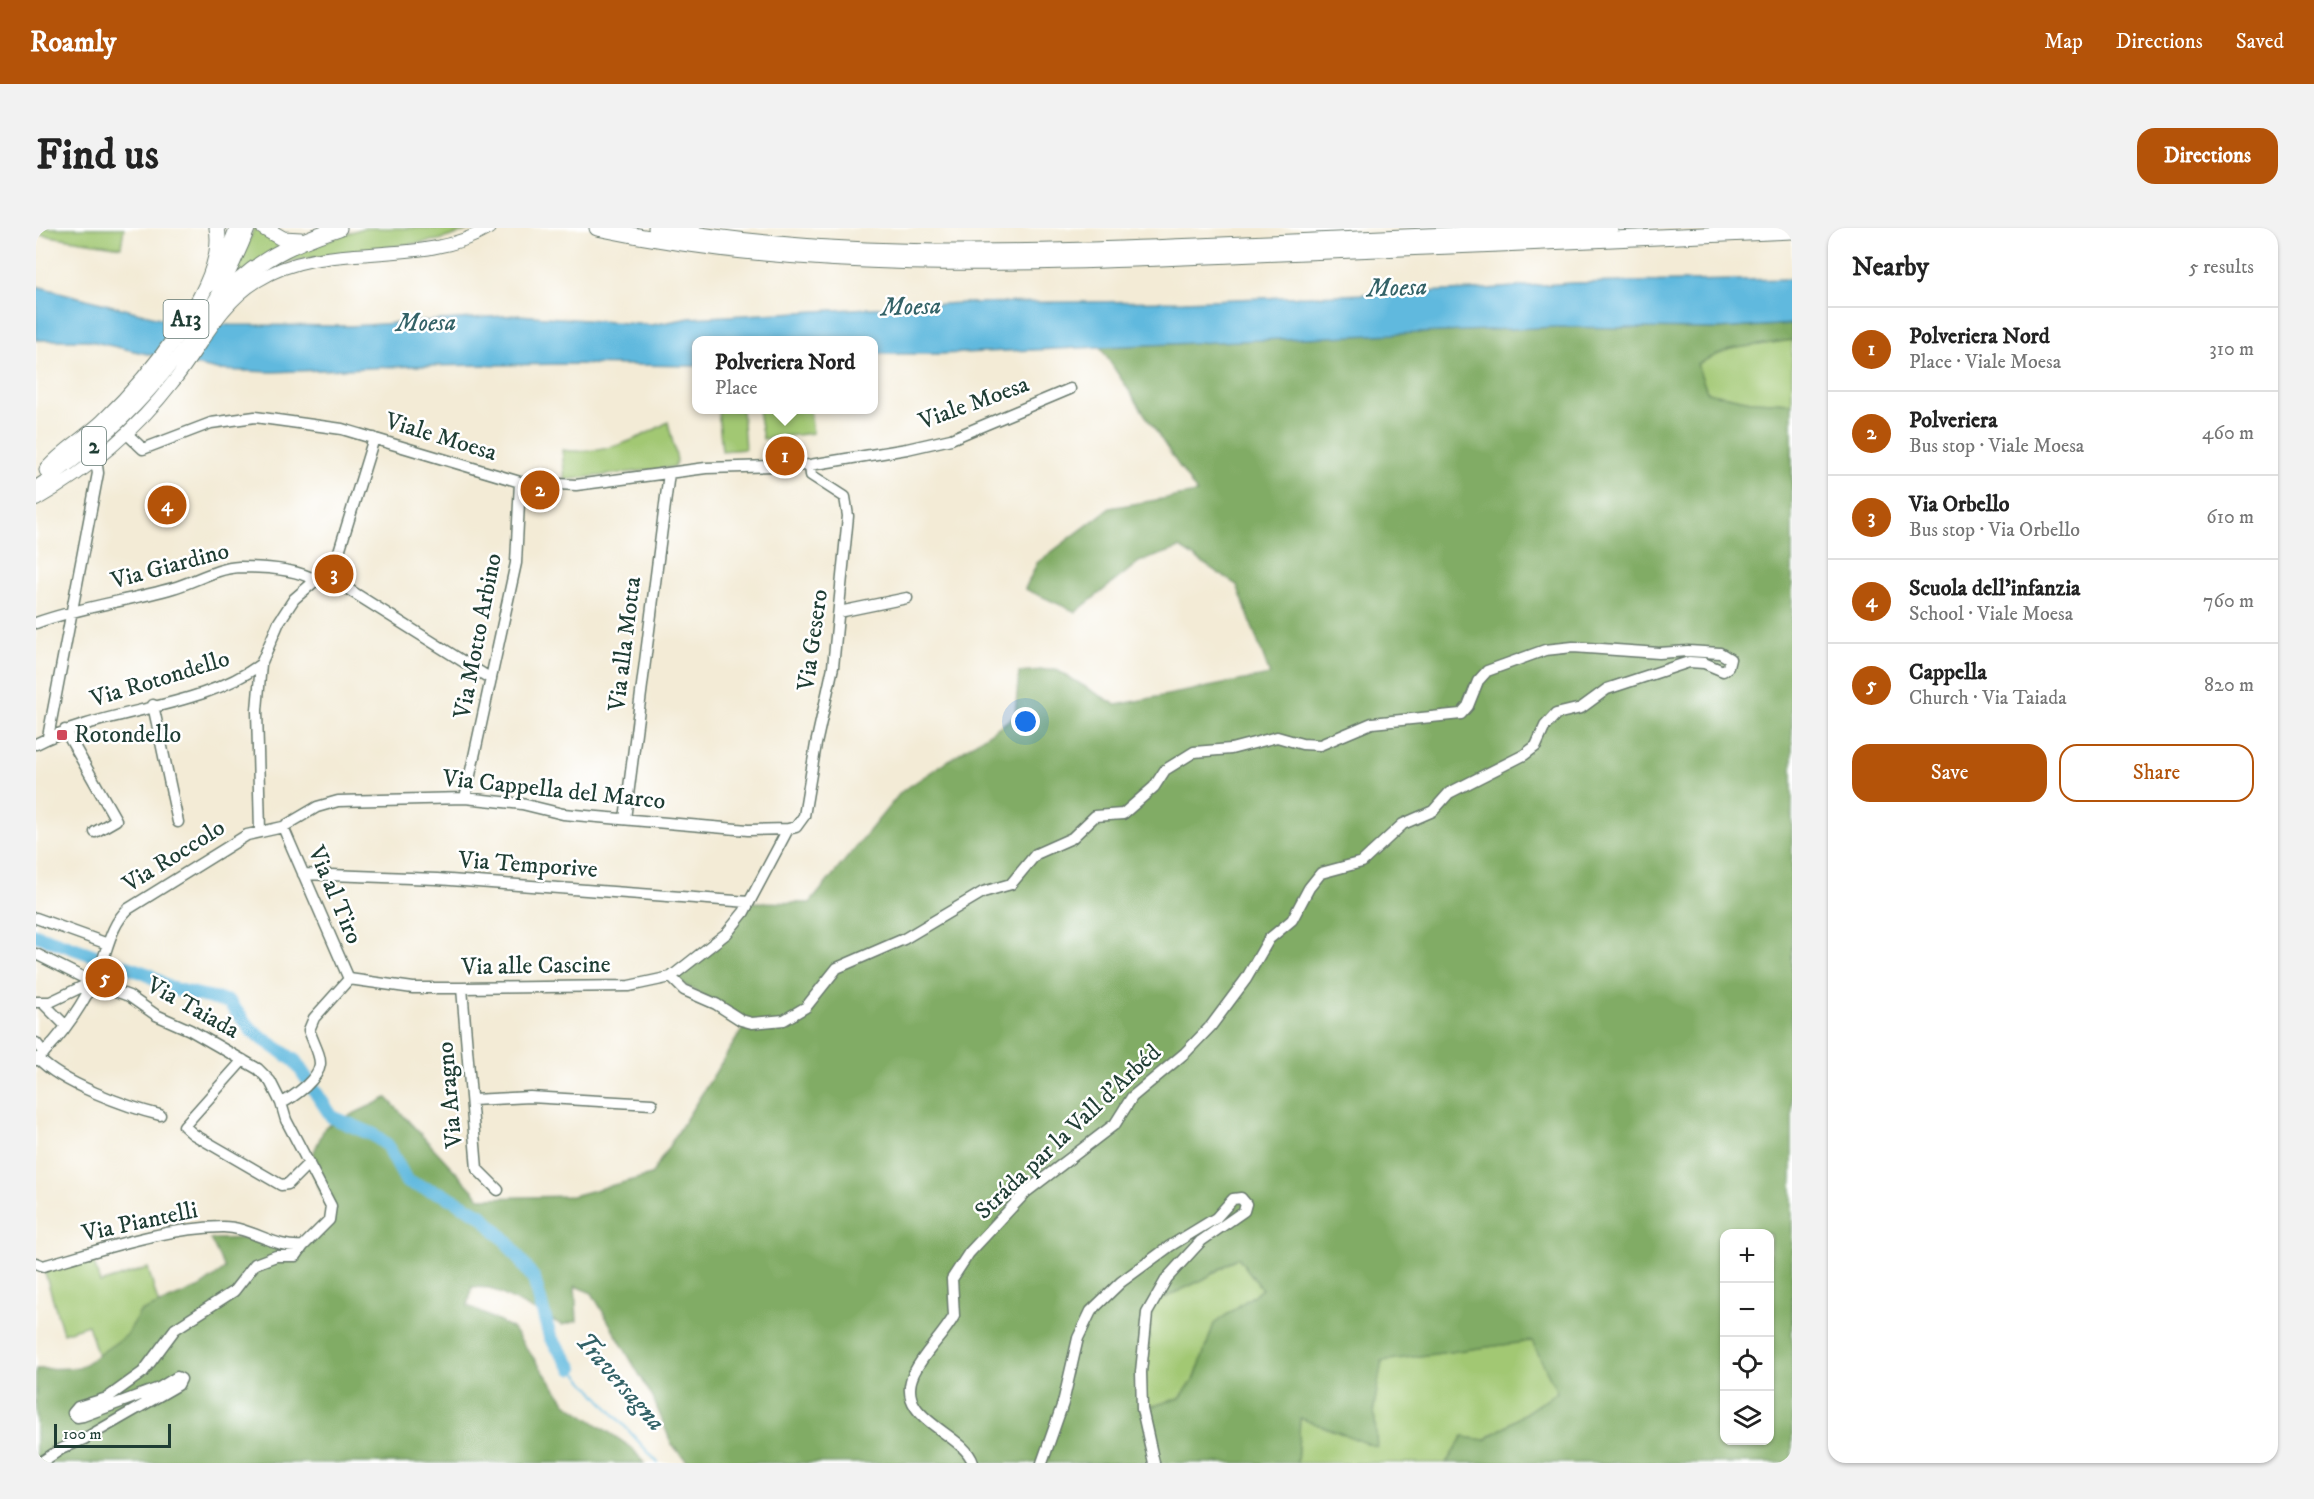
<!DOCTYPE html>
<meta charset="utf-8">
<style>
body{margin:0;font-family:"IM FELL DW Pica",serif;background:#f2f2f2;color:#222}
.controls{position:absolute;right:18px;bottom:18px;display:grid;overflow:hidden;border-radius:12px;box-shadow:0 2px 4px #0004}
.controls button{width:54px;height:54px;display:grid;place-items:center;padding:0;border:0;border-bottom:2px solid #e0e0e0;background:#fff;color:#222;font:30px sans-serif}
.scale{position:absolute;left:18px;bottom:15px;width:117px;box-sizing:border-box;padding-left:6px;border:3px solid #1f3d34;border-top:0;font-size:16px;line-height:21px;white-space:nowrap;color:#1f3d34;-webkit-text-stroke:4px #fff;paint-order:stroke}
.you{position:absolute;left:990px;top:494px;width:21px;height:21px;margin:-15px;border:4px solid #fff;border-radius:50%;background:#1a73e8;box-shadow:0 0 0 9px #1a73e833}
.badge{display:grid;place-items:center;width:39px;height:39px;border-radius:50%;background:#b45309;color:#fff;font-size:20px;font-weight:700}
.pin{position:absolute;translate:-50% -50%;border:3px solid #fff;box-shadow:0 2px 6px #0006}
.popup{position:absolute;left:656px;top:108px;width:186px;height:78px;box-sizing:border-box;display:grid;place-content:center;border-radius:12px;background:#fff;filter:drop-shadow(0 2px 4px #0005);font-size:20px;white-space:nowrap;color:#767676}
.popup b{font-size:22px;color:#222}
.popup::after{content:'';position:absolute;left:50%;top:100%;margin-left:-12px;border:12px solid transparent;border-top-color:#fff}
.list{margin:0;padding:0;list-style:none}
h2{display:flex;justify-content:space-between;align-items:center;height:78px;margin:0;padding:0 24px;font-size:26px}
h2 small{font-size:20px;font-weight:400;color:#767676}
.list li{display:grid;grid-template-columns:39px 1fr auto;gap:18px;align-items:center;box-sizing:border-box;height:84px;padding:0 24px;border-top:2px solid #e0e0e0}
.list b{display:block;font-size:22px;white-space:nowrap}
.list p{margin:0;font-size:20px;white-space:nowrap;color:#767676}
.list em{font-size:20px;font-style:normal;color:#767676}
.actions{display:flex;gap:12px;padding:18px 24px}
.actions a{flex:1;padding:14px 0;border:2px solid #b45309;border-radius:18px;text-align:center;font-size:21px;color:#b45309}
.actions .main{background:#b45309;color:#fff}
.icon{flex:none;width:33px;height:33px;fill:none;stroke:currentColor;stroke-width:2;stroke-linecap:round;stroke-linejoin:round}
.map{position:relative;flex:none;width:1756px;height:1235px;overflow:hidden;border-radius:18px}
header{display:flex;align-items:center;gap:36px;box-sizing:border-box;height:84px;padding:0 30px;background:#b45309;color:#fff}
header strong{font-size:28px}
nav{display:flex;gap:33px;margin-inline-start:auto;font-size:21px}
.intro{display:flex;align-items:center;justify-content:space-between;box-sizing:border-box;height:144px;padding:0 36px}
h1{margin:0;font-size:42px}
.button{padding:15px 27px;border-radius:18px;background:#b45309;color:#fff;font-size:21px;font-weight:700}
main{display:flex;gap:36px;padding:0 36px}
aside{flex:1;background:#fff;border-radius:18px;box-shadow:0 2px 4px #0004}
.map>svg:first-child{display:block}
</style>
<header>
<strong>Roamly</strong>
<nav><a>Map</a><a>Directions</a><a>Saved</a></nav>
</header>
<div class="intro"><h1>Find us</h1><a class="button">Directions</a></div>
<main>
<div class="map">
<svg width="1756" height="1235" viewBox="0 0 1756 1235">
<rect width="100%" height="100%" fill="#fff"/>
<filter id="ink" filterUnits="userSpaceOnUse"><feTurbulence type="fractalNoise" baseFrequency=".0167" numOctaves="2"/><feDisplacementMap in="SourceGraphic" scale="12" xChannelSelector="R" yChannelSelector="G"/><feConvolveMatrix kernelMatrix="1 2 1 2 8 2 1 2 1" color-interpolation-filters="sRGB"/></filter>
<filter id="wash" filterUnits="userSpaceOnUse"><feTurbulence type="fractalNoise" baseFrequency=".008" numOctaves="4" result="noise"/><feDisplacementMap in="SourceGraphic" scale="24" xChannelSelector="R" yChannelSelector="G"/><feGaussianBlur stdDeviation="1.35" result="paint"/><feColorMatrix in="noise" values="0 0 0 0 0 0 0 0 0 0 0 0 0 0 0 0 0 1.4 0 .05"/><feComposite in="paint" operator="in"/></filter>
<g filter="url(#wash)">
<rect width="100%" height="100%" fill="#f3ebd6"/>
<!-- green -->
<path fill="#a2c873" stroke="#608254" stroke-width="1.5" d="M0,0H88L85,19L0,6Z
M218,0H223L251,16L197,52Z
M327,0H441L403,12L249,34L225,45L252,26Z
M1756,112V175L1715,173L1671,164L1661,136L1694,121Z
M682,182H706L709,221L686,223Z
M722,182H774L777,205L727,211Z
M632,194L641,232L638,239L529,252L526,222C564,228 600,213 632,194Z
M55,1025L64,1055L112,1040L123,1078L104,1084L91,1107L62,1128L52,1097L27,1105L7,1038Z
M1202,1029L1226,1061L1178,1096L1159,1150L1144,1170L1106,1181L1116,1076L1168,1051Z
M1496,1113L1521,1164L1448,1212L1427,1209L1410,1235H1261L1264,1190L1340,1218L1338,1179L1345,1133Z"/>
<!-- forest -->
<path fill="#81ac65" stroke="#50744c" stroke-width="1.5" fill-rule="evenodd" d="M1756,96V112L1694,121L1661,136L1671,164L1715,173L1756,175V1235H1410L1427,1209L1449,1212L1521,1164L1496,1113L1346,1133L1338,1179L1341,1219L1264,1190L1261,1235H653L636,1217L617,1170L556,1065L539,1058L541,1093L526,1097L454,1060L436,1059L432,1078L476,1100L530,1175L596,1220L608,1235H0V1141L43,1140L91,1107L104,1084L164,1059L189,1041L174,1011L223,1010L259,1019L294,988L273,935L289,899L351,870L444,970L536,968L615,947L711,794L635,749L691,705L713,674L774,675L865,564L979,488L983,444L1019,441L1080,477L1234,447L1201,357L1144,320L1103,334L1040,384L989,361L1001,335L1074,280L1161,265L1064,119L1520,99L1682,101ZM1688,1006H1734V1212H1688ZM1202,1029L1226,1061L1178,1096L1159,1150L1144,1170L1107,1181L1115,1076L1168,1051Z"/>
<!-- water -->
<path fill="#61b9de" stroke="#407b89" stroke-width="1.5" d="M1756,51V96L1682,101L1520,99L904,126H838L837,112H660V138H658L538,136L379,138L237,144L181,142L50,112H0V58L135,93L193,97L314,98L483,87L616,97L654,90L925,75L1148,73L1436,62L1535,55Z"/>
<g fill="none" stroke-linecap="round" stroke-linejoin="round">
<!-- stream -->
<path stroke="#61b9de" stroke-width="2" d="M536,1140L622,1235"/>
<!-- river -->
<path stroke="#61b9de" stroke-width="14" d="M0,707L111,746L133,760L193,774L216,803L259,833L296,889L338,907L351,917L371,954L409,967L445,987L471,1014L498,1051L514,1109L536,1140"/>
</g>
</g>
<g filter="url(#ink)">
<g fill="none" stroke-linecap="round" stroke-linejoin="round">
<!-- minor casing -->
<g stroke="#697a6d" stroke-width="13">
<path id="minor" d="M90,205L107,221L175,195L219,189L306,201L484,254L540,257L670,240L774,237L871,221L915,211L1034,161
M288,346L455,451
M803,384L871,370
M0,395C44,379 92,373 137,360C158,354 181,340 203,339C224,339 260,341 279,352
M117,477L142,594
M29,502L80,592L59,604
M12,509L62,245L60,231
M0,516C71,479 161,483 225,436
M429,570L480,335L484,254
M589,591L633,245
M247,599L313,751
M224,603L221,482L225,436L243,394L258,371L294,340L301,330L338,210
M267,646L401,651L713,674
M0,690L72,716
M0,726L60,756L93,768L120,787L154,802L222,841L234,853L245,875C255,871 262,865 270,858C293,836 283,830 273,802L278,790L313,751
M635,749L648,762L680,776L705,792L716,795L748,792L770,779L801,740L868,711L947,664L975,656L1000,626L1036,610L1059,588L1087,586L1118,559L1129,542L1158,524L1195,521L1241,509L1266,516L1284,517L1336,495L1425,486L1432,478L1442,453L1451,443L1509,422L1537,419L1623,425L1652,423L1684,425L1694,431L1692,439L1687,443L1668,435L1653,434L1571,461L1545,480L1520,486L1509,498L1500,518L1488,527L1413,565L1397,583L1367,596L1326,634L1285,645L1273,660L1256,692L1233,711L1210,751L1175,798L1149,825L1096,869L1079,896L990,964L933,1025L916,1051L918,1088C907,1108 888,1124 878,1145C856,1191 928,1204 937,1235
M313,751L377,760H426L593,758L635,749L691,705L708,684L752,601
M426,760L441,941L462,962
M0,774H14L56,754
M6,774L30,798
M0,815L8,825
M2,830C25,855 91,879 124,887
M0,832C26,809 50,772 64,740C72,719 75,697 92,681L211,607L247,599L281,579L302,573L429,570L486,576L527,586L712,602L752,601L760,599L768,588L780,516L797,439L812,288L809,269L775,247L774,237
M207,832L148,898L157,906L245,957L252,956L273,935
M436,872L494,869L616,876
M0,1035L7,1038C65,1022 125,1000 187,999C215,999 239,1021 267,1018L293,992L295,978L250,892L245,875
M4,1235L25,1221L48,1211L142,1157L145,1151L141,1149L123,1160L47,1188L41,1189L37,1185L42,1179L71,1170L107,1144L139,1101L198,1063L219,1036L240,1028H260L267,1018
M1006,1235L1027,1175L1042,1110L1055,1083L1085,1054L1134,1018L1180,990L1197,971L1205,970L1210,976L1208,983L1165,1013L1131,1050L1111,1085L1105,1144L1106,1181L1118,1235"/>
</g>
<!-- major casing -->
<g stroke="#697a6d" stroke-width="14">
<path id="major" d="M177,57L200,0
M0,259C97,197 171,108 213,0
M0,272C52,242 100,202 137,154C164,121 183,76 221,53C291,9 382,42 453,0"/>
</g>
<!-- highway casing -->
<g stroke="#697a6d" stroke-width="17">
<path id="highway" d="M228,0L247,11L265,12
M561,0C774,45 980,36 1196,27C1383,20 1569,11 1756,3
M620,0C807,33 996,25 1185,17C1315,11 1445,6 1574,0
M173,83C212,38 246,18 303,0
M11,242C26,224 50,210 67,194C107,155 192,58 181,0"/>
</g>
<!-- minor -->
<use href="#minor" stroke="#fff" stroke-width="10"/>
<!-- major -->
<use href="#major" stroke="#fff" stroke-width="12"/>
<!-- highway -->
<use href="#highway" stroke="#fff" stroke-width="15"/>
</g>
</g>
<!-- markers -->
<rect fill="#d1495b" stroke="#fff" stroke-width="2" x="20" y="501" width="12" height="12" rx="3"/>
<g text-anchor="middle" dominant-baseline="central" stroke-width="5" stroke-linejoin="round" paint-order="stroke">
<!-- shield labels -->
<g fill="#fff" stroke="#627771" stroke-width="1.5">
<rect x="127.5" y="72" width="45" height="38" rx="4.5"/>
<rect x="46" y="199" width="24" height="38" rx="4.5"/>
</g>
<g font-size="22" font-weight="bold" fill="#1f3d34">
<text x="150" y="91">A13</text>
<text x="58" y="218">2</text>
</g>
<!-- street labels -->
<g font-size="24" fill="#1f3d34" stroke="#fff">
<text transform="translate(938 175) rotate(-20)">Viale Moesa</text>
<text transform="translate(405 209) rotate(17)">Viale Moesa</text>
<text transform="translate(134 338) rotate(-15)">Via Giardino</text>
<text transform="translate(442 408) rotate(-79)">Via Motto Arbino</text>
<text transform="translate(777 412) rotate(-82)">Via Gesero</text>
<text transform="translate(589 416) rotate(-83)">Via alla Motta</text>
<text transform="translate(124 451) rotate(-17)">Via Rotondello</text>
<text transform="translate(518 562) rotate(6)">Via Cappella del Marco</text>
<text transform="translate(138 628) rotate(-32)">Via Roccolo</text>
<text transform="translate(492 637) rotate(4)">Via Temporive</text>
<text transform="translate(299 667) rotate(67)">Via al Tiro</text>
<text transform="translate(500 738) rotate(-1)">Via alle Cascine</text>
<text transform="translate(157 780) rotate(29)">Via Taiada</text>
<text transform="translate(414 867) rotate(-95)">Via Aragno</text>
<text transform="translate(1032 904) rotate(-43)">Stráda par la Vall d'Arbéd</text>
<text transform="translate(104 994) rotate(-12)">Via Piantelli</text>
</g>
<!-- poi labels -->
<g font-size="24" fill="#1f3d34" stroke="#fff" text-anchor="start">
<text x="38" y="507">Rotondello</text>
</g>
<!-- water labels -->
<g font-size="26" font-style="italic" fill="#336267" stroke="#fff">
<text transform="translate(1361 60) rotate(-2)">Moesa</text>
<text transform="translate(875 79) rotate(-2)">Moesa</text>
<text transform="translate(390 95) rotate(-1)">Moesa</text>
<text transform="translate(584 1154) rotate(49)">Traversagna</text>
</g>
</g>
</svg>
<div class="controls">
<button>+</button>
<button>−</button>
<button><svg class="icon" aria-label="locate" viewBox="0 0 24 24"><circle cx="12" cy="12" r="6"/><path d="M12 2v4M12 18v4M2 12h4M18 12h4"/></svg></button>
<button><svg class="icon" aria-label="layers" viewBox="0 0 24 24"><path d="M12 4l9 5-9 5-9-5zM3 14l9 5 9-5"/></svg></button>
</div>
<div class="scale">100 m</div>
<div class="you"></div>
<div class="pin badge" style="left:749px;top:228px">1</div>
<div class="popup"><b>Polveriera Nord</b>Place</div>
<div class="pin badge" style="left:504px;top:262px">2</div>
<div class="pin badge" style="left:298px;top:346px">3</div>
<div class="pin badge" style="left:131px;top:277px">4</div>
<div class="pin badge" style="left:69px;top:750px">5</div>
</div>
<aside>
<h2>Nearby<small>5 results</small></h2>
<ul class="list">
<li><span class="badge">1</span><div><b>Polveriera Nord</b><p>Place · Viale Moesa</p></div><em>310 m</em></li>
<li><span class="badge">2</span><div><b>Polveriera</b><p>Bus stop · Viale Moesa</p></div><em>460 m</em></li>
<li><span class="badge">3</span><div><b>Via Orbello</b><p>Bus stop · Via Orbello</p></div><em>610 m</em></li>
<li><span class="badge">4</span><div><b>Scuola dell'infanzia</b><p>School · Viale Moesa</p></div><em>760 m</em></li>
<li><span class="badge">5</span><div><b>Cappella</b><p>Church · Via Taiada</p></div><em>820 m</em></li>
</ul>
<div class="actions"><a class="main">Save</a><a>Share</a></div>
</aside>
</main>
